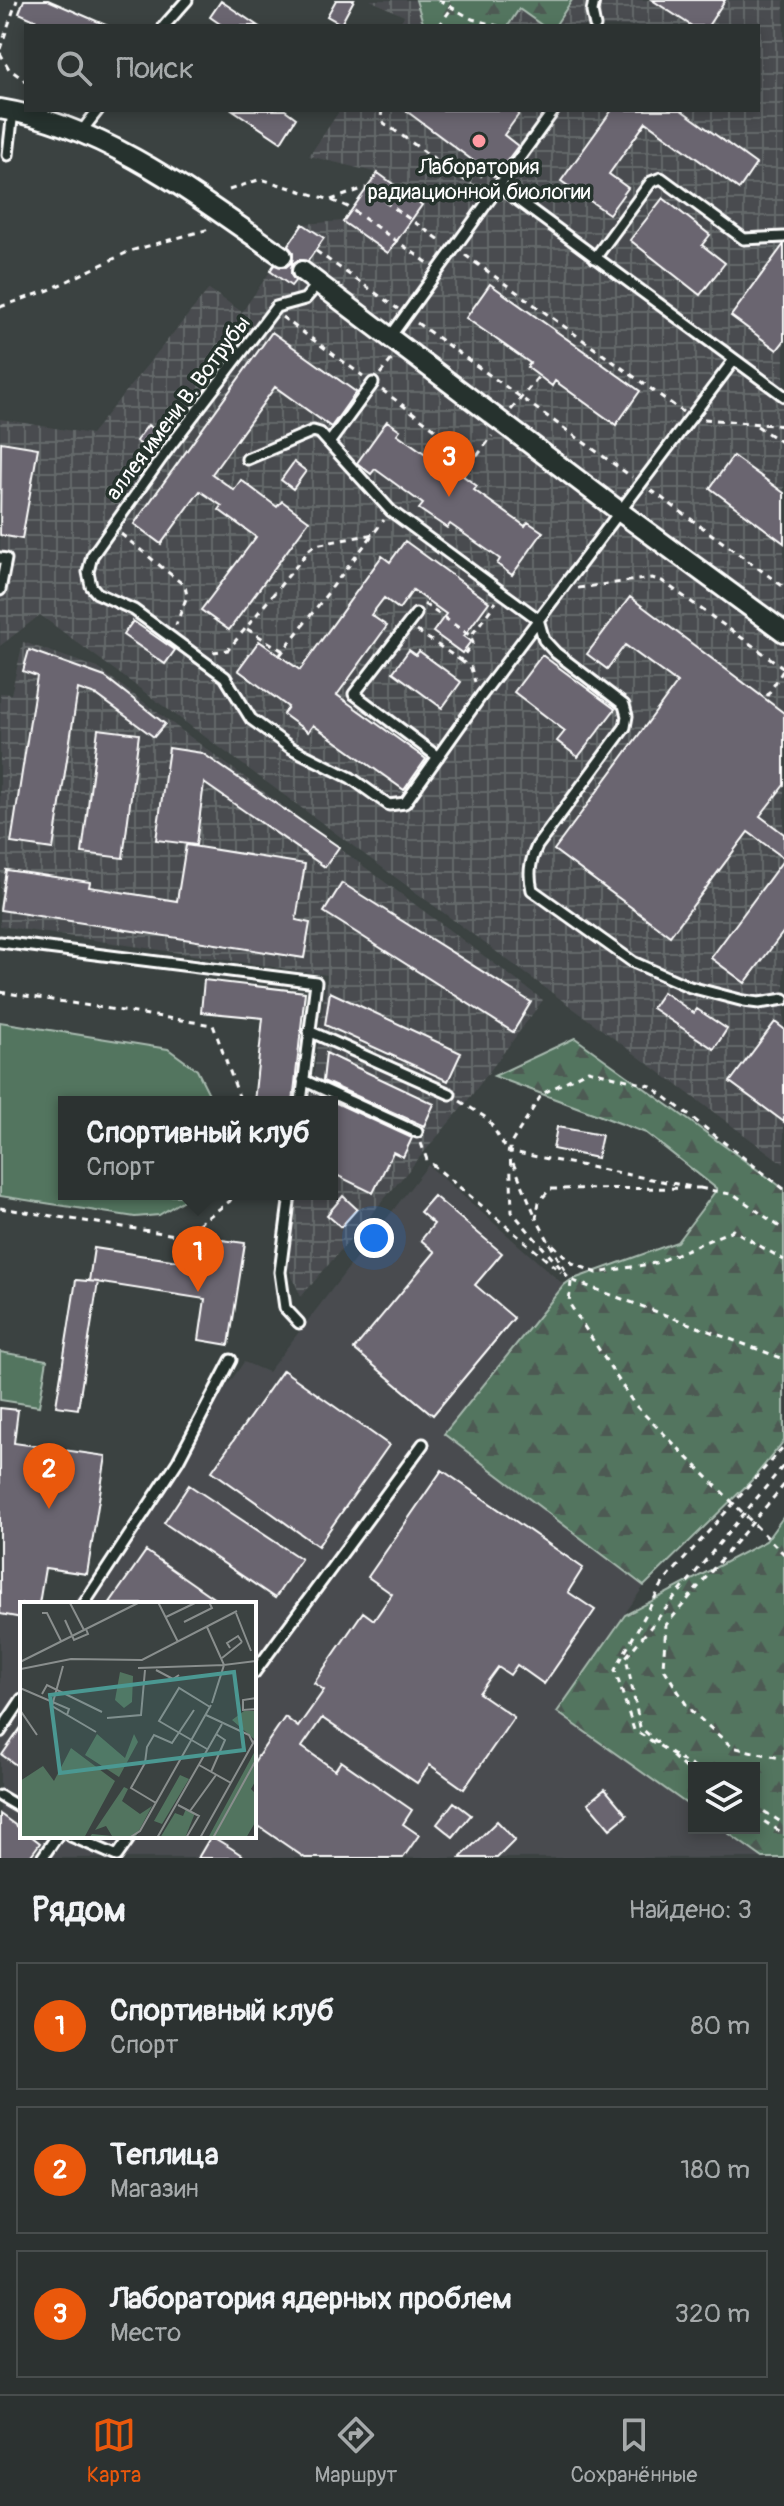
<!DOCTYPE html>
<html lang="ru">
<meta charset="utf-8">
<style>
body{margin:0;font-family:Pangolin,sans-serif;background:#343a39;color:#f1f3f6}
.controls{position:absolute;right:24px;bottom:24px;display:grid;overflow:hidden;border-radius:0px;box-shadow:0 4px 12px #0003}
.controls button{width:72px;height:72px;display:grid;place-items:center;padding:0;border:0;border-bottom:2px solid #484d4d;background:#2c3231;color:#f1f3f6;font:40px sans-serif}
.you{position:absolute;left:374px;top:1238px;width:28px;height:28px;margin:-20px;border:6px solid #fff;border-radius:50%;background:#1a73e8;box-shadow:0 0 0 12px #1a73e833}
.badge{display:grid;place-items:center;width:52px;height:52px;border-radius:50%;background:#ea580c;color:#fff;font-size:26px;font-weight:700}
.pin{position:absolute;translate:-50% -66px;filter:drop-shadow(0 2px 4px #0008)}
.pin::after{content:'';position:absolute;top:42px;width:28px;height:24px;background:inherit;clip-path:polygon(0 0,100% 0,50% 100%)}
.popup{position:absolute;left:58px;top:1096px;width:280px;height:104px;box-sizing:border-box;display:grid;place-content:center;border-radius:0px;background:#2c3231;filter:drop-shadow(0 2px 6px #0005);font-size:26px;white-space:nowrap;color:#a6aaab}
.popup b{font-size:30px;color:#f1f3f6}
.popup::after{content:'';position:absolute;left:50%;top:100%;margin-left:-16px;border:16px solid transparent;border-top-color:#2c3231}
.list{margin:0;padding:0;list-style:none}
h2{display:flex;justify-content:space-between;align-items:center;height:104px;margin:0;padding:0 32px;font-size:34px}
h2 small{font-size:26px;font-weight:400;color:#a6aaab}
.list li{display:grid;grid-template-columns:52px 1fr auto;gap:24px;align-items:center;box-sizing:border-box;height:128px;margin:0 16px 16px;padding:0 16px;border:2px solid #484d4d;border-radius:0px}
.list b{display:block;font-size:30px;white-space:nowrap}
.list p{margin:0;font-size:26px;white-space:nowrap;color:#a6aaab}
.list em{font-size:26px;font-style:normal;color:#a6aaab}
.icon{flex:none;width:44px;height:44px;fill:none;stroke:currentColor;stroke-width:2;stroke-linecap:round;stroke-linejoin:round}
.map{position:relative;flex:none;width:784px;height:1858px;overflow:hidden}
.search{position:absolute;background:#2c3231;box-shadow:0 4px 12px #0003;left:24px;right:24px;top:24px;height:88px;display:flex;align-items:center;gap:20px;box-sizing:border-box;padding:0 28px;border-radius:0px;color:#a6aaab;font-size:30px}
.sheet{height:536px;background:#2c3231}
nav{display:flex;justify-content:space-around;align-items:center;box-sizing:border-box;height:112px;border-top:2px solid #484d4d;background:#2c3231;font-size:22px;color:#a6aaab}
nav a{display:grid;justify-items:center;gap:4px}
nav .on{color:#ea580c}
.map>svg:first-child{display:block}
</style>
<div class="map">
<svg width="784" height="1858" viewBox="0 0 784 1858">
<defs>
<pattern id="industrial-grid" width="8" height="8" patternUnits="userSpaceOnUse" patternTransform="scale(2)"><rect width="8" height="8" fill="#494c4f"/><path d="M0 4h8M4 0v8" fill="none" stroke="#646769"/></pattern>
<pattern id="forest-firs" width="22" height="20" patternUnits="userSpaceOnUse" patternTransform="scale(2)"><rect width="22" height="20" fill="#52745f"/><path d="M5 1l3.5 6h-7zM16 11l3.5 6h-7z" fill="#4e5a53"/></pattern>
</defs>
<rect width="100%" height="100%" fill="#3b4241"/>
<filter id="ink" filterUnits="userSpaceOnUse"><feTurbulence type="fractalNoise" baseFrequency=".0125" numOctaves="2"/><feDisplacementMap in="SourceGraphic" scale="16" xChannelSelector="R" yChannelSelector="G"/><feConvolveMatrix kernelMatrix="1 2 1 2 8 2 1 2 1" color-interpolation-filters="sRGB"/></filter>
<g filter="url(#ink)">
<!-- built -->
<path fill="#494c4f" d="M428,1165L564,1285L445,1435L644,1586L557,1712L694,1809V1828H721L763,1858H0V1614L22,1618V1836H254V1604H73L244,1362L268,1372Z"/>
<!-- industrial -->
<path fill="url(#industrial-grid)" d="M370,0H784V1164L40,615L0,646V419L91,434L209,289L242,312L303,224L343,221L378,173L309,156L340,110H758V26H398L404,16Z
M23,642L98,668L543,1000L465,1104L301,1297L288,1267L298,1194H332V1102H310L327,975L0,926V693L11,694Z"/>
<!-- forest -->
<path fill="url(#forest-firs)" stroke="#a8baaf" stroke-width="2" d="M416,0H572L555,26H543L519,9L508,26H424Z
M575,1038L784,1189V1441L752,1480L644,1586L444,1434L564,1285L571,1280L677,1242L717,1189L646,1133L494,1076Z
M784,1516V1858H763L721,1828H754V1768H694V1809L557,1712L625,1615L766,1541Z"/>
<!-- pitch -->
<path fill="#52745f" stroke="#a8baaf" stroke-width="2" d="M0,1022L168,1049L197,1070L213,1102H64V1194L190,1196L159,1215L135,1217L0,1196Z
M0,1352L47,1360L39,1406L0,1400Z"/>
<!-- building -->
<path fill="#6b6570" stroke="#fff" stroke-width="2" d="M24,0H48L108,26H48L19,13Z
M336,0H354L341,24L327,16Z
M652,0H725L708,26H692Z
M221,1L258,26H223L210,17Z
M233,110H285L296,118L281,142Z
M405,110H522L504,135L518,146L495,177L486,170L481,176L472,169L476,163Z
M612,110H681L756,164L739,189L646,122L609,174L628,188L609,214L561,181Z
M378,173L422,205L388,253L343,222Z
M663,198L710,235L702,245L725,263L700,295L630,240Z
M303,224L324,238L308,261L298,260L292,264L291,275L295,281L291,286L270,271L274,265L286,267L292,262L293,252L288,246Z
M784,244V341L777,350L731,316Z
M490,284L640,391L616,425L555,381L552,386L539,376L527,367L530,363L466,318Z
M272,332L356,392L331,427L275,387L212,474L234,490L241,480L277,507L282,501L309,521L229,630L201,610L256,537L219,510L222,506L200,491L161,544L134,524Z
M387,421L400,430L397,434L443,466L445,463L477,486L474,490L525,526L528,522L543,532L512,575L497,564L500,559L450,524L447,528L419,509L423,504L375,469L371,474L357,463Z
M148,425L162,435L150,451L136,441Z
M1,442L38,448L22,539L0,535Z
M733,456L784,493V543L710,488Z
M294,462L306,471L293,489L281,480Z
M405,541L489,602L464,636L471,641L462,653L433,632L446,614L413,590L399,609L384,598L371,615L387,626L337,695L426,759L404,790L313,725L308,732L283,714L288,707L238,670L259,641L300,670L382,556L390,562Z
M630,597L784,713V785L760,816L784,834V858L748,832L670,936L554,850L677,683L625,645L607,669L587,654Z
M133,621L175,650L165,664L123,635Z
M29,650L105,677L165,724L154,737L98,696L78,689L53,849L11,843L37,676L23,671Z
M409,650L416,655L419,651L461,682L442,708L393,672Z
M542,655L615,709L578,757L557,741L565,731L514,692Z
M98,729L139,734L123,858L82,853Z
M169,748L202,753L339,847L325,867L204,783L196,845L156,840Z
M186,845L305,864L296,920L310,923L304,958L0,910L6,870L90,882L89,887L177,901Z
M784,859V931L745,983L711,958Z
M342,883L531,1002L513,1032L324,912Z
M204,980L305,992L293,1102H254L263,1018L201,1012Z
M330,992L461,1053L448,1081L325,1025Z
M663,992L694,1013L697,1009L727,1029L714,1049L652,1008Z
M775,1022L784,1029V1122L730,1082Z
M326,1053L434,1104L424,1126L323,1081Z
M321,1096L412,1138L403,1157L393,1152L373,1193L332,1173V1102H319Z
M557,1127L602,1135L597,1158L553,1149Z
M343,1196L357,1209L341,1227L327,1215Z
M434,1196L502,1253L475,1285L514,1318L433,1415L354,1349L435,1252L421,1240L434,1224L420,1212Z
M214,1239L245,1243L229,1345L199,1340L205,1299L89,1281L94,1248L210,1266Z
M76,1280L98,1282L78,1409L56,1406Z
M283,1370L389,1445L318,1546L212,1471Z
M0,1408L18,1410L14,1443L106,1456L87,1574L45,1568L39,1604H22V1618L0,1614Z
M442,1470L583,1568L568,1592L595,1610L544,1684L517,1665L510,1675L498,1667L479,1693L514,1717L464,1789L430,1765L417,1783L322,1718L302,1747L335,1770L341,1761L412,1810L403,1824L419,1835L403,1858H305L254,1823V1762L285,1717L298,1727L324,1690L314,1683L363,1612L374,1620L392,1594L368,1577Z
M189,1485L301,1559L275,1598L164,1523Z
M146,1551L222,1604H109Z
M22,1726V1769L2,1755Z
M605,1789L627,1815L610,1829L588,1803Z
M454,1802L471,1815L453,1837L437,1824Z
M0,1814L22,1830V1836H31L40,1843L29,1858H0Z
M497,1821L515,1840L497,1858H460Z
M211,1836L231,1848L246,1858H198Z"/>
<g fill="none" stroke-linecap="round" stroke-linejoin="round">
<!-- service casing -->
<g stroke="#fff" stroke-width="15">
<path id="service" d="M594,0L592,12L595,26
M164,26L187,0
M81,132L98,110
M8,155L13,111
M500,187L784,396
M595,258L651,182L661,178L744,239L784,237
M319,283L305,299L276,307L168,449L92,556L88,572L91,586L97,593L134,610L225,677L251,719L291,748L351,778L389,805L405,803L481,696L734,360
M390,337L554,110
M329,443L391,511L538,619
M247,459L313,431L320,433L329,443L373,383
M0,558L6,559L0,590
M416,614L354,694L438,757
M538,619L544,640L556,653L624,705L627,716L625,727L537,846C530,862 528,873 532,890L633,962L690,987L744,1001L759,1003L784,999
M0,942L316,982L301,1102
M309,1031L450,1094
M303,1080L417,1132
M290,1194L280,1272L285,1308L299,1323
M84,1604L178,1461L231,1360
M254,1673L423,1444
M0,1732L22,1699
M0,1796L22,1809
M71,1836L117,1856L131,1836
M42,1858L57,1836"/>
</g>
<!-- minor casing -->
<g stroke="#fff" stroke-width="24">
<path id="minor" d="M0,109C105,126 196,196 282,256
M302,271L619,511L784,632"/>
</g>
<!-- path -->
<path stroke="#fff" stroke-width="3" stroke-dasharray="6 6" stroke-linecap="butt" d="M439,0L472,19L498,26
M439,26L451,9
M0,49L17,0
M0,53L9,69L26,81
M382,110L381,118L384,123L480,191
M229,190L261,179L331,200L348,207L428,263
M331,200L365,188L443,242
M316,251L398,309
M465,255L683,412
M0,307L49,290L130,251L213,228
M282,317L363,376
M417,323L632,477
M380,374L393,358
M382,390L476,459
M511,410L539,376
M704,419L784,426
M757,426L784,444
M463,475L492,436
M651,490L784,587
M121,534L185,586L187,596L176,625
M578,588L652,578L662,581L784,668
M424,604L471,636L496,602
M247,629L283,651
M417,631L460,660L473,643L471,636
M213,652L228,650L310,549L315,545L374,534
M280,655L384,520
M460,660L471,668L475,682
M767,696L784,669
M0,992L213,1025L241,1102
M460,1101L488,1119L506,1149
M421,1143L427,1160L561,1272
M507,1151L692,1187
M513,1163L535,1215
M700,1188L735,1195L784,1230
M701,1188L550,1189L539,1202L536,1218L548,1240L572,1263L597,1273L655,1263L733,1230L784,1260
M784,1189L651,1086L588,1070L542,1094L510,1145L512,1212L571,1280L784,1359
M0,1208L182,1236L230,1201L233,1194
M550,1244L566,1272
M571,1282L569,1303L634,1404L784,1554
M784,1485L666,1625L663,1667L689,1709L732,1747L784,1759
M658,1743L640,1727L626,1657L784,1465
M672,1756L694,1776
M695,1768L634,1730L615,1670L663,1583L784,1446
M754,1805L784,1824
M754,1815L784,1834"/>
<!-- service -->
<use href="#service" stroke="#26332d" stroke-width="9"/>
<!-- minor -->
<use href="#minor" stroke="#26332d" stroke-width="18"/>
</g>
</g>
<!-- markers -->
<circle fill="#ff9aa2" stroke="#26332d" stroke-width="3" cx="479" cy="141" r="8"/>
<g text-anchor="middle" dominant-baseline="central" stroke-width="7" stroke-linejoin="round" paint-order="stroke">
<!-- poi labels -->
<g font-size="22" fill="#fff" stroke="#26332d">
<text x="479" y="167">Лаборатория<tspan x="479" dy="25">радиационной биологии</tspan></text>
</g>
<!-- street labels -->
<g font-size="22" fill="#fff" stroke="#26332d">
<text transform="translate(178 408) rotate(-53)">аллея имени В. Вотрубы</text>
</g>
</g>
<!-- overview -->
<g transform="translate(20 1602)">
<rect width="236" height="236" fill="#3b4241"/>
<path d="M224,109H236L234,137L212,118ZM77,132L105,156L114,132L118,140L99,175L65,153ZM51,146L95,179L64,236H0V179L23,164L34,179ZM235,149L236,178L231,187L236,192V219L226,236H188ZM160,173L169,177L142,222L134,219ZM104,185L108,187L102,199L120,212L132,204L115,236H69L72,232L92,234L86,224L75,228ZM166,207L175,211L165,236H140L155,211L163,214Z" fill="#52745f"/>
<path d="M100,70L113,74L112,100L104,106L95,98Z" fill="#52745f"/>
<path fill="none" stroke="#898e8d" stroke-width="2" d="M138,0L158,40M50,1L64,28M22,11H27L41,39M216,11L231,49M146,15L177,0M45,18L54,38L68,32L66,27M164,20L192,6L189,0M187,25L204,63L236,59M210,46L207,41L218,34L222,40M202,56L222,40M0,60L120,0M43,64L32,104L76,130M118,66L204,63L192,101M1,67L51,57L122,58L217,9M136,68L153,77L159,73M0,86L49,107L47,113M22,92L27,83L82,110M236,96L223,98V108L236,107M0,108L17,133M186,113L229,133L233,141M87,116L121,113L125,68M187,147L139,119L159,86L190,105M179,163L211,181M191,170L205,138L196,132M136,201L111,186L125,161L127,145L134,133L152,141L174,108M158,203L179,214L166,236M170,209L196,173M109,236L120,229L191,103M137,236L202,122M180,236L236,136M193,236L236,158"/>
<path fill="#4b9892" fill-opacity="0.15" stroke="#4b9892" stroke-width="4" d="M214,70L224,148L40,171L30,93Z"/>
<rect width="236" height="236" fill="none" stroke="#fff" stroke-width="4"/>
</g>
</svg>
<div class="controls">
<button><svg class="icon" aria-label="layers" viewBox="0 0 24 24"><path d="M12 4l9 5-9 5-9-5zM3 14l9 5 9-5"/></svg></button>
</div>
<div class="you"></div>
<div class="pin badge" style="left:198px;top:1292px">1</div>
<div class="popup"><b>Спортивный клуб</b>Спорт</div>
<div class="pin badge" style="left:49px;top:1509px">2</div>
<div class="pin badge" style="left:449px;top:497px">3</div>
<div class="search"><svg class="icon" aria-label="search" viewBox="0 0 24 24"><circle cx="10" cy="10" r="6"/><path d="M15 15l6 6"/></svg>Поиск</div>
</div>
<section class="sheet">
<h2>Рядом<small>Найдено: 3</small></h2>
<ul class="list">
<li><span class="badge">1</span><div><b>Спортивный клуб</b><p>Спорт</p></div><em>80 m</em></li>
<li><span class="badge">2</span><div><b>Теплица</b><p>Магазин</p></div><em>180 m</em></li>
<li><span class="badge">3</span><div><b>Лаборатория ядерных проблем</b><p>Место</p></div><em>320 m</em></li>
</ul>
</section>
<nav>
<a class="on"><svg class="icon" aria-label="map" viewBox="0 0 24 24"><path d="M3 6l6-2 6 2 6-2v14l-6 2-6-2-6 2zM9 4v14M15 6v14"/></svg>Карта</a>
<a><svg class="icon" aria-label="directions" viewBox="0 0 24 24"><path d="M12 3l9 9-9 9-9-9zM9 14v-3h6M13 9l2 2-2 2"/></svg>Маршрут</a>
<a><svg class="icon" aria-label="saved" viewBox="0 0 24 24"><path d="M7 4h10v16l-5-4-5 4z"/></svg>Сохранённые</a>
</nav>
